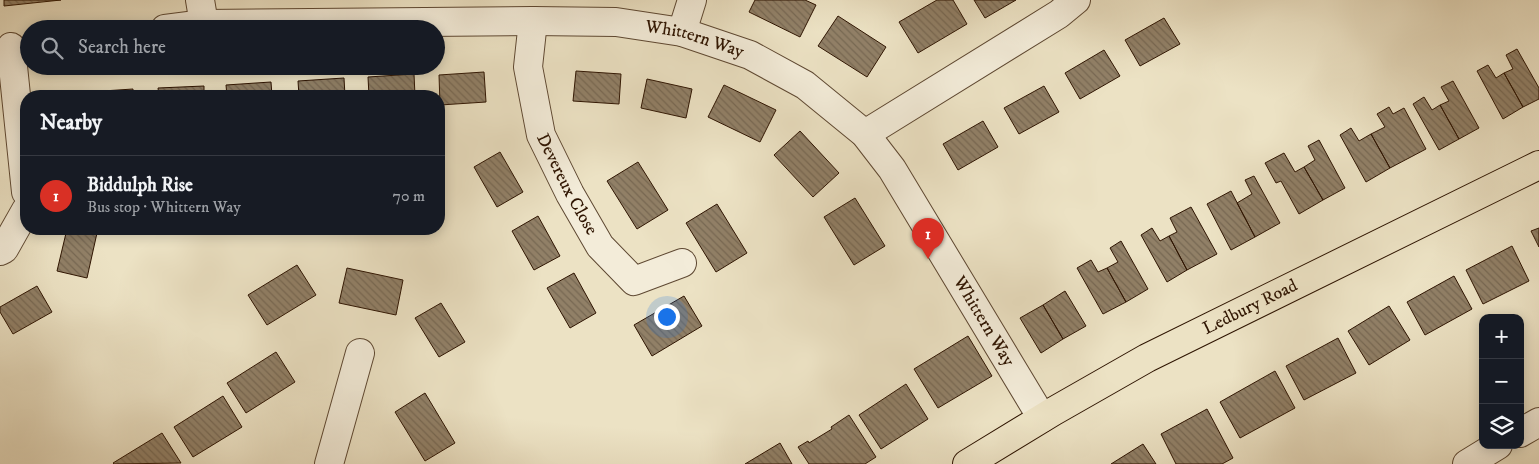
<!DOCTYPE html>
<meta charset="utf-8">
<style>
body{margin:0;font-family:"IM FELL DW Pica",serif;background:#242831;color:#f1f3f6}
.controls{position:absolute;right:15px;bottom:15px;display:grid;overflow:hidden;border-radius:10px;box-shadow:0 2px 12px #0003}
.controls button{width:45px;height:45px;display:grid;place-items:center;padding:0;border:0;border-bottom:1px solid #363941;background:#171b24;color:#f1f3f6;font:25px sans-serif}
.you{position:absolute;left:666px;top:316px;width:18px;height:18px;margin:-12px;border:4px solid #fff;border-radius:50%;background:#1a73e8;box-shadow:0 0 0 8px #1a73e833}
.badge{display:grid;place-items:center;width:32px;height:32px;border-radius:50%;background:#d93025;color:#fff;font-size:16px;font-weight:700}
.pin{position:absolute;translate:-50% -41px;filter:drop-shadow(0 1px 2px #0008)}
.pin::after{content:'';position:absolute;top:26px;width:18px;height:15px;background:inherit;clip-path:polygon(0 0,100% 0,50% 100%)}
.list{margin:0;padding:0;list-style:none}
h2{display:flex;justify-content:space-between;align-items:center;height:65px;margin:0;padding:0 20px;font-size:21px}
h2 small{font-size:16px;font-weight:400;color:#9ea1a6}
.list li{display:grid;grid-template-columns:32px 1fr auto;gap:15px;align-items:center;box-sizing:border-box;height:80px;padding:0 20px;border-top:1px solid #363941}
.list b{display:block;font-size:19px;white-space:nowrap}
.list p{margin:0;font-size:16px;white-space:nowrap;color:#9ea1a6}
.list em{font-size:16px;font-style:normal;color:#9ea1a6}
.icon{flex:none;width:28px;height:28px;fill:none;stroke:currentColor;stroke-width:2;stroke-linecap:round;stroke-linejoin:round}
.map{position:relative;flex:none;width:1539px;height:464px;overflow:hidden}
.search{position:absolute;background:#171b24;box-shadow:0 2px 12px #0003;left:20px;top:20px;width:425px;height:55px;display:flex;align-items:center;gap:12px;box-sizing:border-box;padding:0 18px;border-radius:28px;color:#9ea1a6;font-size:19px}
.panel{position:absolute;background:#171b24;box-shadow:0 2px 12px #0003;left:20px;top:90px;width:425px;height:145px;border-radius:20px}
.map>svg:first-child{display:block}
</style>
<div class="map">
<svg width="1539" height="464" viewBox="0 0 1539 464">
<defs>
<pattern id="building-back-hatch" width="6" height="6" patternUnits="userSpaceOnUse" patternTransform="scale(1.25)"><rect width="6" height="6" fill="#918067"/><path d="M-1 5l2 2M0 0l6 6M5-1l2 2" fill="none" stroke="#776853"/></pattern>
</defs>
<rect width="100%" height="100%" fill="#ece2c4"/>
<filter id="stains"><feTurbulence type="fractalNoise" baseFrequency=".004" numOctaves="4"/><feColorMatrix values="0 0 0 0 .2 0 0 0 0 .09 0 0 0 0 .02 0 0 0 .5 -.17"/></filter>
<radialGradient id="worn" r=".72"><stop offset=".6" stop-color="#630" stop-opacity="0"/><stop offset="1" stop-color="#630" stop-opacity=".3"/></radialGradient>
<!-- building -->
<path fill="url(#building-back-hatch)" stroke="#2f1502" d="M4,0H61L4,6Z
M755,0H805L816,5L800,37L749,12Z
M937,0H953L967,24L918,53L899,22Z
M974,0H1016L985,18Z
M838,16L886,47L867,77L818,46Z
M1164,18L1180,44L1140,66L1125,40Z
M1517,49L1539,88V99L1523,107L1504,73L1513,69L1506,55Z
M1104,50L1120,76L1080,99L1065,73Z
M1488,65L1496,78L1504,73L1523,107L1503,119L1477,71Z
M576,71L621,74L619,104L573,101Z
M484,72L486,102L440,105L439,75Z
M414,74L415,96H369L368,77Z
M344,78L345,96H299L298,81Z
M647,79L692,89L686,118L641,108Z
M1453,81L1479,128L1459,139L1440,105L1449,101L1441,87Z
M271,82L272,96H227L226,85Z
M724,85L776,110L760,142L708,117Z
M204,86V96H159L158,88Z
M1044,86L1059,112L1019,134L1004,108Z
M133,89V96H88V92Z
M1424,97L1432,110L1440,105L1459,139L1439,150L1413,104Z
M1389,107L1393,114L1404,108L1426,149L1390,168L1371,134L1385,127L1377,114Z
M983,121L998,147L958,170L943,144Z
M1351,128L1359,141L1371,134L1390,168L1366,182L1340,135Z
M800,131L839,173L813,197L774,155Z
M1319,140L1345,188L1323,200L1304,167L1315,160L1308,146Z
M500,152L523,192L497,207L474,167Z
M1284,153L1295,172L1304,167L1323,200L1299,214L1281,181L1276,183L1265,163Z
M638,162L668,210L637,229L607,181Z
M1254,176L1280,223L1255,237L1237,203L1252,194L1245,180Z
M1231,191L1255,237L1231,250L1207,204Z
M855,198L885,246L854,265L824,217Z
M717,204L747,253L716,272L686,223Z
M1191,207L1217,254L1187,270L1169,236L1177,232L1170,218Z
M538,216L560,256L534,270L512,231Z
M1152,228L1160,241L1169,236L1187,270L1167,282L1141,235Z
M1539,228V247L1531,231Z
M67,229H77L97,233L87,278L57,271Z
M1121,241L1148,289L1126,302L1107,268L1118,262L1110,248Z
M1512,246L1529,281L1483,304L1466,270Z
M1091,260L1098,272L1107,268L1126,302L1103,314L1077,268Z
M297,265L316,295L267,325L248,295Z
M347,268L403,280L396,315L339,303Z
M574,273L596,313L570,328L547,288Z
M1454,276L1472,309L1425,335L1407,302Z
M37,286L52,312L13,334L0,312V307Z
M1065,291L1086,326L1063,339L1043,305Z
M684,296L702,326L652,356L634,325Z
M441,303L465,342L439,357L415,318Z
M1043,305L1063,339L1041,353L1020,318Z
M1389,306L1410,340L1369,365L1348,331Z
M968,336L992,376L938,408L914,369Z
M1338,338L1356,373L1304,400L1286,366Z
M276,352L295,382L246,413L227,383Z
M1275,371L1295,408L1240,438L1220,402Z
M906,384L928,419L881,449L859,415Z
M425,393L455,443L425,461L395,412Z
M223,396L242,427L193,457L174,427Z
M1207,409L1233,458L1222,464H1176L1161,434Z
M849,415L876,457L865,464H809L798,447L808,441L809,443L832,429L831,427Z
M162,433L181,463L114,464L113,463Z
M780,443L792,464H745Z
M1143,444L1156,464H1111Z"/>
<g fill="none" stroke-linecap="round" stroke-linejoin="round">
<!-- minor casing -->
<g stroke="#5e4832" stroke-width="30">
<g id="minor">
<path d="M200,0L204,24"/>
<path id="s1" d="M533,21L528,67L541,135L570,194L600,246L634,281L682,263"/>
<path id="s2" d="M165,29L204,24L533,21L616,22L682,32L750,55L805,85L865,134L892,169L1042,418"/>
<path d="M682,32L692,0"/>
<path d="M11,47L26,192"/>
<path d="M865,134L1059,14L1076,0"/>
<path d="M0,251L4,249L26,210"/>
<path d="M1520,433L1539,422"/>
<path d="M329,464L360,353"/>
<path d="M1467,464L1498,445"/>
</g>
</g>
<!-- highway casing -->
<g stroke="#2f1502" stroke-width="30">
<g id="highway">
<path id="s3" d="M967,464L1054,411L1147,358L1539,165"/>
</g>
</g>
<!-- minor -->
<use href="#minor" stroke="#f3ecd9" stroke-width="28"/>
<!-- highway -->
<use href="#highway" stroke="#ece2c4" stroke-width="28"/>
</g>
<g text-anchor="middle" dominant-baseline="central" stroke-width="4.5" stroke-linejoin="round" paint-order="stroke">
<!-- street labels -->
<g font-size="18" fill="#2f1502" stroke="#f3ecd9">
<text stroke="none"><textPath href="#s2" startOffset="532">Whittern Way</textPath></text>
<text stroke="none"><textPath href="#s1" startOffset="171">Devereux Close</textPath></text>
<text stroke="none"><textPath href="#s3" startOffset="324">Ledbury Road</textPath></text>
<text stroke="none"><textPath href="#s2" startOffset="952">Whittern Way</textPath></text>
</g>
</g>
<rect width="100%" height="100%" filter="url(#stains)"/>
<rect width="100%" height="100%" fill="url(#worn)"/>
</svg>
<div class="controls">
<button>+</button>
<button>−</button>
<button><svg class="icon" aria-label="layers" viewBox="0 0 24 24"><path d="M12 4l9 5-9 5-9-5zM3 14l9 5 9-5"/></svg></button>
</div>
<div class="you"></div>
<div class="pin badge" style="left:928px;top:259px">1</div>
<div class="search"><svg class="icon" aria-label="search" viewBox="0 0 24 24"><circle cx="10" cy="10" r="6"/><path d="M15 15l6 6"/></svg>Search here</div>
<section class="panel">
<h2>Nearby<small></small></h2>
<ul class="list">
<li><span class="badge">1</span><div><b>Biddulph Rise</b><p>Bus stop · Whittern Way</p></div><em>70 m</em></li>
</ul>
</section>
</div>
